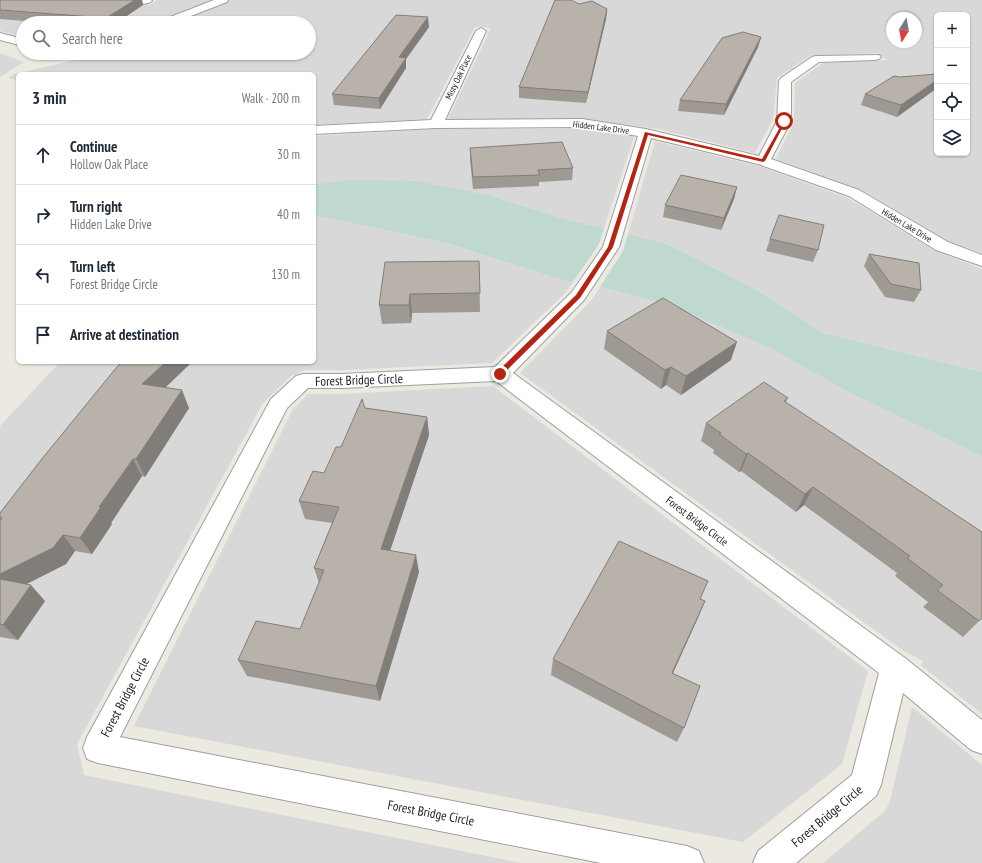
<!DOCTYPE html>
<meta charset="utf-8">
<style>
body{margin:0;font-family:"PT Sans Narrow",sans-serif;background:#f6f6f7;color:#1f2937}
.controls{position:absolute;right:12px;top:12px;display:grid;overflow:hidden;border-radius:6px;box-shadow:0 1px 3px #0004}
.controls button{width:36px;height:36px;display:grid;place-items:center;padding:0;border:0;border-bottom:1px solid #e0e1e3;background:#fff;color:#1f2937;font:20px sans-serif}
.compass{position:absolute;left:886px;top:12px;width:36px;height:36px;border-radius:50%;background:#fff;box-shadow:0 1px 3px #0004;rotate:191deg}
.stop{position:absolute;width:12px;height:12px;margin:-9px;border:3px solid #b52311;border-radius:50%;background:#fff}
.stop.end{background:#b52311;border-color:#fff;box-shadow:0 1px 4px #0008}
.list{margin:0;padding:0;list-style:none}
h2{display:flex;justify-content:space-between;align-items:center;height:52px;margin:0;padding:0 16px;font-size:17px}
h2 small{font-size:13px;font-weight:400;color:#747a83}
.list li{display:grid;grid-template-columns:26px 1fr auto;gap:12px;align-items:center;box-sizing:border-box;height:60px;padding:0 16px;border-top:1px solid #e0e1e3}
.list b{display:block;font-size:15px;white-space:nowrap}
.list p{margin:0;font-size:13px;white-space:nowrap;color:#747a83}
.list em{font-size:13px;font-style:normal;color:#747a83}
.icon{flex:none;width:22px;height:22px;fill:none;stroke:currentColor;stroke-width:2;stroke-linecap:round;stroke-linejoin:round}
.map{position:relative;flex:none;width:982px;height:863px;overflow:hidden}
.search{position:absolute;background:#fff;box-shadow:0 1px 3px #0004;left:16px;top:16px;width:300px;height:44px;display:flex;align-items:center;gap:10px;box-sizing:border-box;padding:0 14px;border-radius:22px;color:#747a83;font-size:15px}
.panel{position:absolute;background:#fff;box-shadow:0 1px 3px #0004;left:16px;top:72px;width:300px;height:292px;border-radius:6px}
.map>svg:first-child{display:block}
</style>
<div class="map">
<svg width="982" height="863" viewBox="0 0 982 863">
<rect width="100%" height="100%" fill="#ece9e1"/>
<!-- residential -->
<path fill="#d9d8d8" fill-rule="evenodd" d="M0,0H95L106,2L150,5L157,0H214L154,23H23V37L0,31Z
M231,0H982V253L948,241L862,190L776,159L794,122L795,83L823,63L887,60L879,53L812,56L808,57L777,78L773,119L755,153L658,129L584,119H448L491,28L475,27L427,119L314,125V74H18V80L8,78L14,74L76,60L94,53H309V23H174ZM937,15H967V153H937ZM892,18H916V42H892Z
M0,53L24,62L0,77Z
M434,129H581L634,137L604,228L568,220L488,195L349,180L314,184V136Z
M655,141L759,166L848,198L934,250L982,269V372L823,333L753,288L667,244L628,234Z
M314,215L447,243L556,278L573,282L566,292L492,363L344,370H306L291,376L263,403L77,744L84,775L521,863H0V426L60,362H314Z
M600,287L671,305L772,349L850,393L982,456V714L921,665L923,661L902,650L520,373L590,302Z
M493,386L868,671L842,764L743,842L134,726L293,409L308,394H340Z
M912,707L982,765V863H823L885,811L890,801Z"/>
<!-- wetland -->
<path fill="#bfd8d0" d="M349,180L416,181L488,195L568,220L604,228L599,244L573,282L556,278L447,243L314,215V184Z
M628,234L667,244L753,288L823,333L982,372V456L850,393L772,349L671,305L600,287L623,251Z"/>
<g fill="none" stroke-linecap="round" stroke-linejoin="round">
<!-- minor casing -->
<g stroke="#9f9f9f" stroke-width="2">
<path id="minor" d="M114,0H151L152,1C147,6 119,5 114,0Z
M214,0H228L227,2L173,23H159L160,21Z
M481,28L486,31L445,120L582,119L646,129L759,156L777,121L779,81L781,78L812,57L816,56L879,55L881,57L879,59L875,60L819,62L791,82V121L771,159L859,190L948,242L982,255V266L936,250L849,196L758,164L651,138L619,247L584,300L513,373L905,658L982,720V754L971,750L903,693L881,785L876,796L796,863H753L758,851L852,775L879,673L496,381L342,388H308L287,408L120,737L687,846L699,851L704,863H601L98,763L87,759L83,748L87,737L271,399L296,376L303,374H342L495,367L572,292L603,247L638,136L582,127L436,128L314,134V126L431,120L476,31Z
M0,33L23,39V46L0,40Z
M52,53H89L87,55C76,58 66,58 54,55Z"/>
</g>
<!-- minor -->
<use href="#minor" fill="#fff" fill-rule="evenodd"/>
</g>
<!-- wall -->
<path fill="#9e9993" d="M0,0H142L143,5L116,23H49L0,19Z
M607,9L606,19L586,103L519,98V87Z
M429,27L406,59V68L380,109L334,105L332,94Z
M761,37L758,47L724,115L678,111L680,100Z
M937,74V88L897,117L861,105L865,94L900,77Z
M470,148L573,168L572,180L539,182V186L473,189L470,160Z
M737,187L734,199L721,230L663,217L665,205Z
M770,239L818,250L813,262L766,251Z
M869,254L921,290L914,302L885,297L864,266Z
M479,261L480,312L412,313L411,323L382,324L379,305Z
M607,331L731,360L681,395L666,385L661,389L604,349Z
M122,362H192L165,388L189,408L145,477L142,476L111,523L112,524L92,554L75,551L66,564L26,584L45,601L18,640L0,637V513Z
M788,398L786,402L982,618L963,637L923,607L928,602L895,576L897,573L804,505L796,512L741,471L739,472L713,453L714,450L701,441L706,423Z
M365,408L427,417L429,435L390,550L419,572L380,701L247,676L238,660L300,629L319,583L314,568L332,523L305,519L299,501L324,473Z
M701,599L705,601L673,673L684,728L677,742L551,675L553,659Z"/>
<!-- shaded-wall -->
<path fill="#817d78" d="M135,0H142L143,5L116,23H108L106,18Z
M607,9L606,19L586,103L588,92Z
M428,17L429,27L406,59V68L380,109L379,98L399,57Z
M761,37L758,47L724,115L726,104Z
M937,80V88L897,117L901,105Z
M737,187L734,199L721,230L724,218Z
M410,294L412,313L411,323L409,305Z
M737,342L731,360L681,395L686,376Z
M166,362H192L150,402L142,384Z
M671,367L666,385L661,389L665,370Z
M182,390L189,408L145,477L136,459Z
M427,417L429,435L385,566L381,549Z
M748,453L741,471L739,472L746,454Z
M133,459L142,476L111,523L112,524L92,554L80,538L99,507Z
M813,487L804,505L796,512L805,494Z
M63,535L75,551L66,564L7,594L0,587V574Z
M416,555L419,572L380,701L376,686Z
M31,585L45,601L18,640L3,625Z
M705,601L698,618L666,688L672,673Z"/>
<!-- building -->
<path fill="#b8b2ab" stroke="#817d78" d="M0,0H135L106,18L0,10Z
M555,0H571L579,4L592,1L607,9L588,92L519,87Z
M396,15L428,17L399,57L406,58L379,98L332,94Z
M743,32L761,37L726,104L680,100L722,38Z
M937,74V80L901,105L865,94L894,76L900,77Z
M562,142L573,168L538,170L540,175L473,177L470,148Z
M681,175L737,187L724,218L665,205Z
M779,215L824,225L818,250L770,239Z
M869,254L919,263L921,290L891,284Z
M479,261L480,293L410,294L409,305H379L385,262Z
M663,298L737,342L686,376L671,367L665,370L607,331Z
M122,362H166L142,384L182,390L136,459H133L99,507H101L80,538L63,535L53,548L0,574V521L2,518H0V513L41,460L116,368Z
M764,382L788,398L784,401L982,532V618L979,621L937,590L943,585L907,558L910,556L813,487L805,494L748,453L746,454L719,434L721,433L706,423Z
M362,399L365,408L427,417L381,549L416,555L376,686L238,660L256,621L300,629L324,570L314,568L339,507L299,501L313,471L324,473L336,447H341Z
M619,541L708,581L700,599L705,601L672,673L700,686L684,728L553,659Z
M0,579L31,585L3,625L0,624Z"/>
<!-- route -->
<path fill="#b52311" d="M784,120L786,121L765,161L763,162L648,135L613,247L580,298L502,375H497V372L576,295L608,247L645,132L762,159Z"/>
<g text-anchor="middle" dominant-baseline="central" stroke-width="3" stroke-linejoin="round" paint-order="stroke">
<!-- far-street labels -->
<g font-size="9" fill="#1b1b1b" stroke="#fff">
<text transform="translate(458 77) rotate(-64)">Misty Oak Place</text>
<text transform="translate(601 127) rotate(7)">Hidden Lake Drive</text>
<text transform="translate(907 225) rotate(31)">Hidden Lake Drive</text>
</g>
<!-- street labels -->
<g font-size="11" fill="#1b1b1b" stroke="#fff">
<text transform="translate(697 521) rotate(37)">Forest Bridge Circle</text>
</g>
<!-- near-street labels -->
<g font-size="13" fill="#1b1b1b" stroke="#fff">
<text transform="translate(359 380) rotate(-2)">Forest Bridge Circle</text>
<text transform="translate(125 697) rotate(-62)">Forest Bridge Circle</text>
<text transform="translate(431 813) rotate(11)">Forest Bridge Circle</text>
<text transform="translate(827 816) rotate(-40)">Forest Bridge Circle</text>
</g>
</g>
</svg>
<div class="controls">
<button>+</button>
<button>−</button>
<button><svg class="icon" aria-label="locate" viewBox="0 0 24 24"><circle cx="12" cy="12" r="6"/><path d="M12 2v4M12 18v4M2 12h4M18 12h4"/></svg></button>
<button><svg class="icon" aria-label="layers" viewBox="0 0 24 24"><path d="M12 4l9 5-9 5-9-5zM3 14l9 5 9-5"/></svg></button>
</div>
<svg class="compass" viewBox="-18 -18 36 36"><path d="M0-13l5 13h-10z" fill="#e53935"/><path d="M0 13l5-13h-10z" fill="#747a83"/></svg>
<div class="stop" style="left:784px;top:121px"></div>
<div class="stop end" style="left:500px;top:374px"></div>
<div class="search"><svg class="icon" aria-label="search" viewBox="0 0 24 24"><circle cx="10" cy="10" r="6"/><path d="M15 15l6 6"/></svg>Search here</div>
<section class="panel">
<h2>3 min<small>Walk · 200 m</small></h2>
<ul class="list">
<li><svg class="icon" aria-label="ahead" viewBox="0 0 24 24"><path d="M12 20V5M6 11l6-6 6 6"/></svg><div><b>Continue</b><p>Hollow Oak Place</p></div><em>30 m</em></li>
<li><svg class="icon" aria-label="right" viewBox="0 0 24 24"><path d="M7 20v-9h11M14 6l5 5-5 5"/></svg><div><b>Turn right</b><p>Hidden Lake Drive</p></div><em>40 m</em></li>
<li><svg class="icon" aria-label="left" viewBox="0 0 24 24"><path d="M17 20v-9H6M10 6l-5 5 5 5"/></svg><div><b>Turn left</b><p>Forest Bridge Circle</p></div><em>130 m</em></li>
<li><svg class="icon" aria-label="arrive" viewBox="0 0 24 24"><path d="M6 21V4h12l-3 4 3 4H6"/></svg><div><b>Arrive at destination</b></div></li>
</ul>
</section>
</div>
